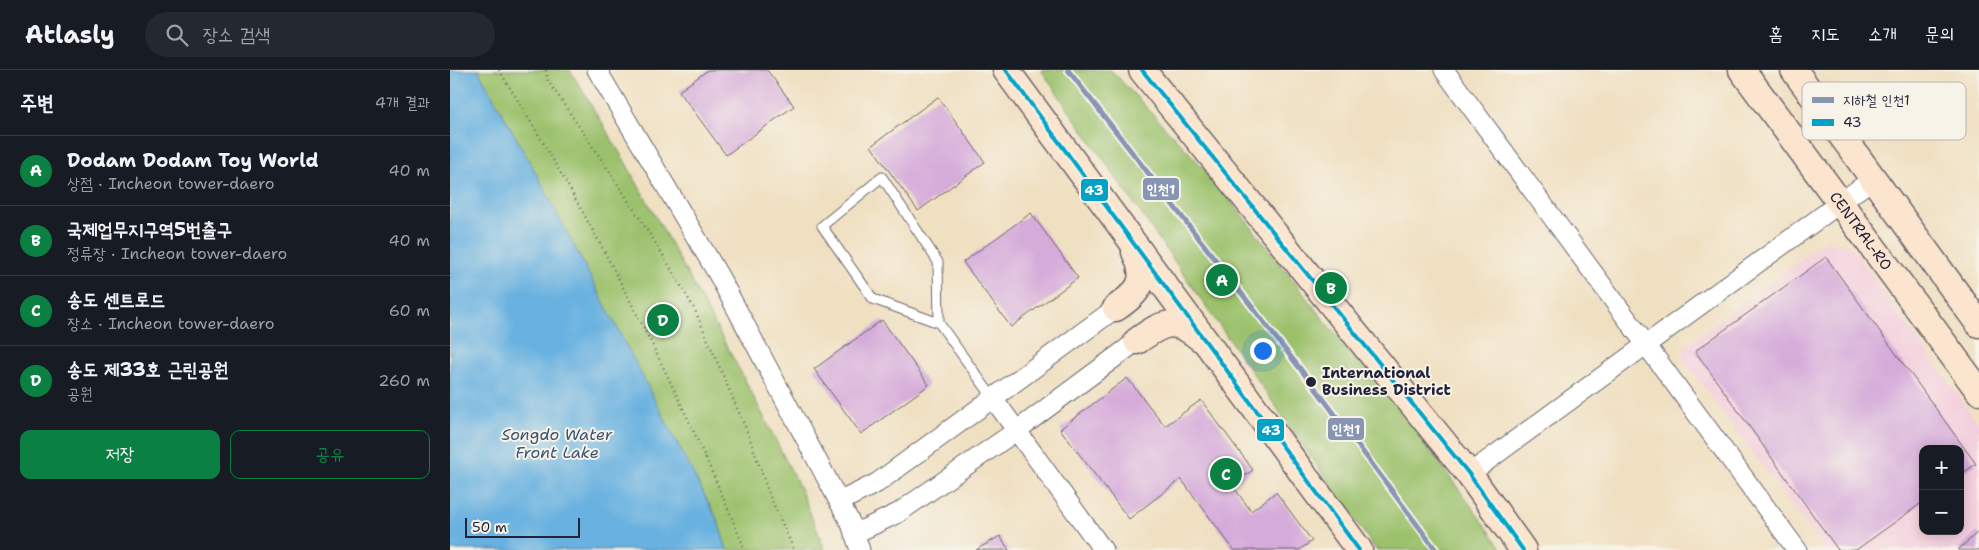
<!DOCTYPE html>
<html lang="ko">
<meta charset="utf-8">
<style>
body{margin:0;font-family:"Shantell Sans","Poor Story",sans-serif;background:#242831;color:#f1f3f6}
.controls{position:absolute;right:15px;bottom:15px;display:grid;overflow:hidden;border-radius:10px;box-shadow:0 2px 12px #0003}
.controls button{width:45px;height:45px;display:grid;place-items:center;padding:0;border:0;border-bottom:1px solid #363941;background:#171b24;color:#f1f3f6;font:25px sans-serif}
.scale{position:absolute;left:15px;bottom:12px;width:115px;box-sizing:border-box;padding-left:5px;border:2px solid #22223b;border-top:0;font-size:14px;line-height:18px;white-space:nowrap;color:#22223b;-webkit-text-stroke:4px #f7f3e8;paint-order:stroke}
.you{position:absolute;left:812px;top:280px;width:18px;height:18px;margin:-12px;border:4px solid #fff;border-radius:50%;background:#1a73e8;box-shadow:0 0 0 8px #1a73e833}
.badge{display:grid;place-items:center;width:32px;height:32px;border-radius:50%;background:#0b8043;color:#fff;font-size:16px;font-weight:700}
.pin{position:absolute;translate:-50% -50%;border:2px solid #fff;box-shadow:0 1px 5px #0006}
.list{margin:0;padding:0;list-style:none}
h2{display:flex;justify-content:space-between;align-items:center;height:65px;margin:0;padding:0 20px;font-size:21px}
h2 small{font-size:16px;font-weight:400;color:#9ea1a6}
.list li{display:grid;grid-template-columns:32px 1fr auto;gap:15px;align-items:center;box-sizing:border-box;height:70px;padding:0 20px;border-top:1px solid #363941}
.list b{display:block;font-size:19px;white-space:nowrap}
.list p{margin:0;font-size:16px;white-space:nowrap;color:#9ea1a6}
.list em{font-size:16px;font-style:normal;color:#9ea1a6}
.actions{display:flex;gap:10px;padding:15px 20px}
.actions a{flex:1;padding:11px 0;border:1px solid #0b8043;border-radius:10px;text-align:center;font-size:18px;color:#0b8043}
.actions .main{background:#0b8043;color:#fff}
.icon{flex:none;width:28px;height:28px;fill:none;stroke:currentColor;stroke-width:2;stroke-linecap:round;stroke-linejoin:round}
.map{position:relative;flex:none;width:1529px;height:480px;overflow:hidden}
header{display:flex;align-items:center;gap:30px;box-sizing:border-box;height:70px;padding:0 25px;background:#171b24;border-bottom:1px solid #363941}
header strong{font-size:24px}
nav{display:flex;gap:28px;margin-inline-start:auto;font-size:18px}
.search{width:350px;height:45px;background:#242831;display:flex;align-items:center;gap:12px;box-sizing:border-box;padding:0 18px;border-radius:28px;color:#9ea1a6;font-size:19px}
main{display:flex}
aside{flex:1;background:#171b24}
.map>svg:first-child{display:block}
</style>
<header>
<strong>Atlasly</strong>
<div class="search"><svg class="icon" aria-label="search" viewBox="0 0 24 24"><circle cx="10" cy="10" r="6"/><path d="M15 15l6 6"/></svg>장소 검색</div>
<nav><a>홈</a><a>지도</a><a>소개</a><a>문의</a></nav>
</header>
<main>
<aside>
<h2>주변<small>4개 결과</small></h2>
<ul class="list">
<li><span class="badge">A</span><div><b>Dodam Dodam Toy World</b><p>상점 · Incheon tower-daero</p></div><em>40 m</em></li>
<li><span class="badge">B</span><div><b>국제업무지구역5번출구</b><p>정류장 · Incheon tower-daero</p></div><em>40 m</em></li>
<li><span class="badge">C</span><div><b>송도 센트로드</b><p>장소 · Incheon tower-daero</p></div><em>60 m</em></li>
<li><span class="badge">D</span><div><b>송도 제33호 근린공원</b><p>공원</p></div><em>260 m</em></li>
</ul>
<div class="actions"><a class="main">저장</a><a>공유</a></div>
</aside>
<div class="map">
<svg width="1529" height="480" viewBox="0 0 1529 480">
<rect width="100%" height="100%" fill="#f7f3e8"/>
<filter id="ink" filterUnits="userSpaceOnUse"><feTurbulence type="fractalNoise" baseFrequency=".02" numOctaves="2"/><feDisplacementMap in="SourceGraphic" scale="10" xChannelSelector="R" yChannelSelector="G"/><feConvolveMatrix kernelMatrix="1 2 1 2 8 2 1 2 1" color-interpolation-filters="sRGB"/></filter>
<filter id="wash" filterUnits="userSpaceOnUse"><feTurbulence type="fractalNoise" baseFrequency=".0096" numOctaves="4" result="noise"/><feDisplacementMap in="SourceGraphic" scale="20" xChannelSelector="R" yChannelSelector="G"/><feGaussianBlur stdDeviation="1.12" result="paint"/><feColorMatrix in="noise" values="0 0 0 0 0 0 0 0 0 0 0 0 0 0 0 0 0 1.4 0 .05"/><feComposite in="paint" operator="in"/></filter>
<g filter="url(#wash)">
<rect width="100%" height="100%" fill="#f0e0c2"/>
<!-- built -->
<path fill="#f4cfde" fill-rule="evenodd" d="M1377,170L1399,175L1529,354V480H1375L1233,289L1235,276ZM1473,379H1510V461H1473Z"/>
<!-- green -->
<path fill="#9bc16c" stroke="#5e7254" d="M28,0H120L173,88L231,192L294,308L350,418L375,480H277L267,449Z
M591,0H661L763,108L877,254L929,310L1053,480H926Z"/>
<!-- water -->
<path fill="#68b1e0" stroke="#456a8e" d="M0,0H28L87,105L267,449L277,480H0Z"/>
<g id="blocks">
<!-- building -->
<path fill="#d5abda" d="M258,0H317L344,36L276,85L229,21Z
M488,27L535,92L468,141L421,76Z
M581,143L628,208L561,257L513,192Z
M1376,187L1526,394L1510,405V379H1473V432L1406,480H1388L1245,281Z
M432,250L479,315L411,364L364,299Z
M677,308L715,356L751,330L803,400L782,415L801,441L826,422L862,471L849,480H784L731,409L679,449L610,359Z
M1529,461V480H1508Z
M550,466L559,480H526Z"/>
</g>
</g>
<g filter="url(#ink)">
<use href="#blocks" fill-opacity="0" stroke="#6a646a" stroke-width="1"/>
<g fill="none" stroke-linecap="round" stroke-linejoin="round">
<!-- lane casing -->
<g stroke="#6a646a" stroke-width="11">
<path id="lane" d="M489,253L423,229L372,156L432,107L488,192L489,253L543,328"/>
</g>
<!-- street casing -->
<g stroke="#6a646a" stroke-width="21">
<path id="street" d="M147,0L269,206L401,454L410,480
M994,0L1347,480
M543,328L653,480
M1019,404L1424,108
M389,432L427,413L666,238
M404,464L448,443L566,361L687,271"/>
</g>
<!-- secondary casing -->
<g stroke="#6a646a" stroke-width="29">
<g id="secondary">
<path d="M556,0L909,480"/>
<path d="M692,0L1019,404L1073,480"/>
<path id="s1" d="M1292,0L1529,321"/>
<path d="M1344,0L1529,254"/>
<path d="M666,238C690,221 699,211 685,182"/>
<path d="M687,271C712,253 724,246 750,268"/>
</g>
</g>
<!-- path -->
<path stroke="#6a646a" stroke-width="2.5" stroke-dasharray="1 4" stroke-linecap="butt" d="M49,0C144,152 227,314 295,480
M96,0L98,11L158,99L213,185L245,240L299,366L319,424L344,480"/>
<!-- lane -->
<use href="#lane" stroke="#fff" stroke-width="9"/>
<!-- street -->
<use href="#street" stroke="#fff" stroke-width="19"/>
<!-- secondary -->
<use href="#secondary" stroke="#fce5cf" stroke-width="26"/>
<!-- bus-1 casing -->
<g stroke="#f7f3e8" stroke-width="8">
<path id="bus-1" d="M556,0L909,480
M692,0L1019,404L1073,480"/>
</g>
<!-- bus-1 -->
<use href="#bus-1" stroke="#02a2c7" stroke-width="4"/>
<!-- metro-1 casing -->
<g stroke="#f7f3e8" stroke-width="9">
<path id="metro-1" d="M618,0L869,323L986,480"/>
</g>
<!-- metro-1 -->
<use href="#metro-1" stroke="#8896b3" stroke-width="5"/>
</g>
</g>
<!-- markers -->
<circle fill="#22223b" stroke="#f7f3e8" stroke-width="2" cx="861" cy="312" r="6"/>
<g text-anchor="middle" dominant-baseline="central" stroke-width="4" stroke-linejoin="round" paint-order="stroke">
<!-- street labels -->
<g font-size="15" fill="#22223b" stroke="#f7f3e8">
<text stroke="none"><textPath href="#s1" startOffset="200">CENTRAL-RO</textPath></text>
</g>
<!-- stop labels -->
<g font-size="15" font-weight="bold" fill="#22223b" stroke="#f7f3e8" text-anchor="start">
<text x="872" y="303">International<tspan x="872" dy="17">Business District</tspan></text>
</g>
<!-- water labels -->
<g font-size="16" font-style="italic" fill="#3a5475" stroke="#f7f3e8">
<text x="107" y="364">Songdo Water<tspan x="107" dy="18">Front Lake</tspan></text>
</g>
</g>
<!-- legend -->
<rect x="1352" y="12" width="164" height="58" rx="8" fill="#f7f3e8" stroke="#b7b4b4" stroke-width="1"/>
<rect x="1362" y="27" width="22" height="6" fill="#8896b3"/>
<rect x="1362" y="49" width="22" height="7" fill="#02a2c7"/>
<g font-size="14" fill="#22223b">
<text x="1393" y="35">지하철 인천1</text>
<text x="1393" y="57">43</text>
</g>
<g stroke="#f7f3e8" stroke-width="2">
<rect x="692" y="107" width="38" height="24" rx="5" fill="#8896b3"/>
<rect x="630" y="108" width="29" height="24" rx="5" fill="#02a2c7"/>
<rect x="877" y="347" width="38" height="24" rx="5" fill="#8896b3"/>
<rect x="806" y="348" width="29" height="24" rx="5" fill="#02a2c7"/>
</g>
<g font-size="14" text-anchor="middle" font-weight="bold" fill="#fff">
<text x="711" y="124">인천1</text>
<text x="644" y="125">43</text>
<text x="896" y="364">인천1</text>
<text x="821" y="365">43</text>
</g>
</svg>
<div class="controls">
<button>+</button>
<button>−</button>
</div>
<div class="scale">50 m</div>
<div class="you"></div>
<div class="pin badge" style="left:772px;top:210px">A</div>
<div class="pin badge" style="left:881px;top:218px">B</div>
<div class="pin badge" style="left:776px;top:404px">C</div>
<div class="pin badge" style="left:213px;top:250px">D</div>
</div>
</main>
